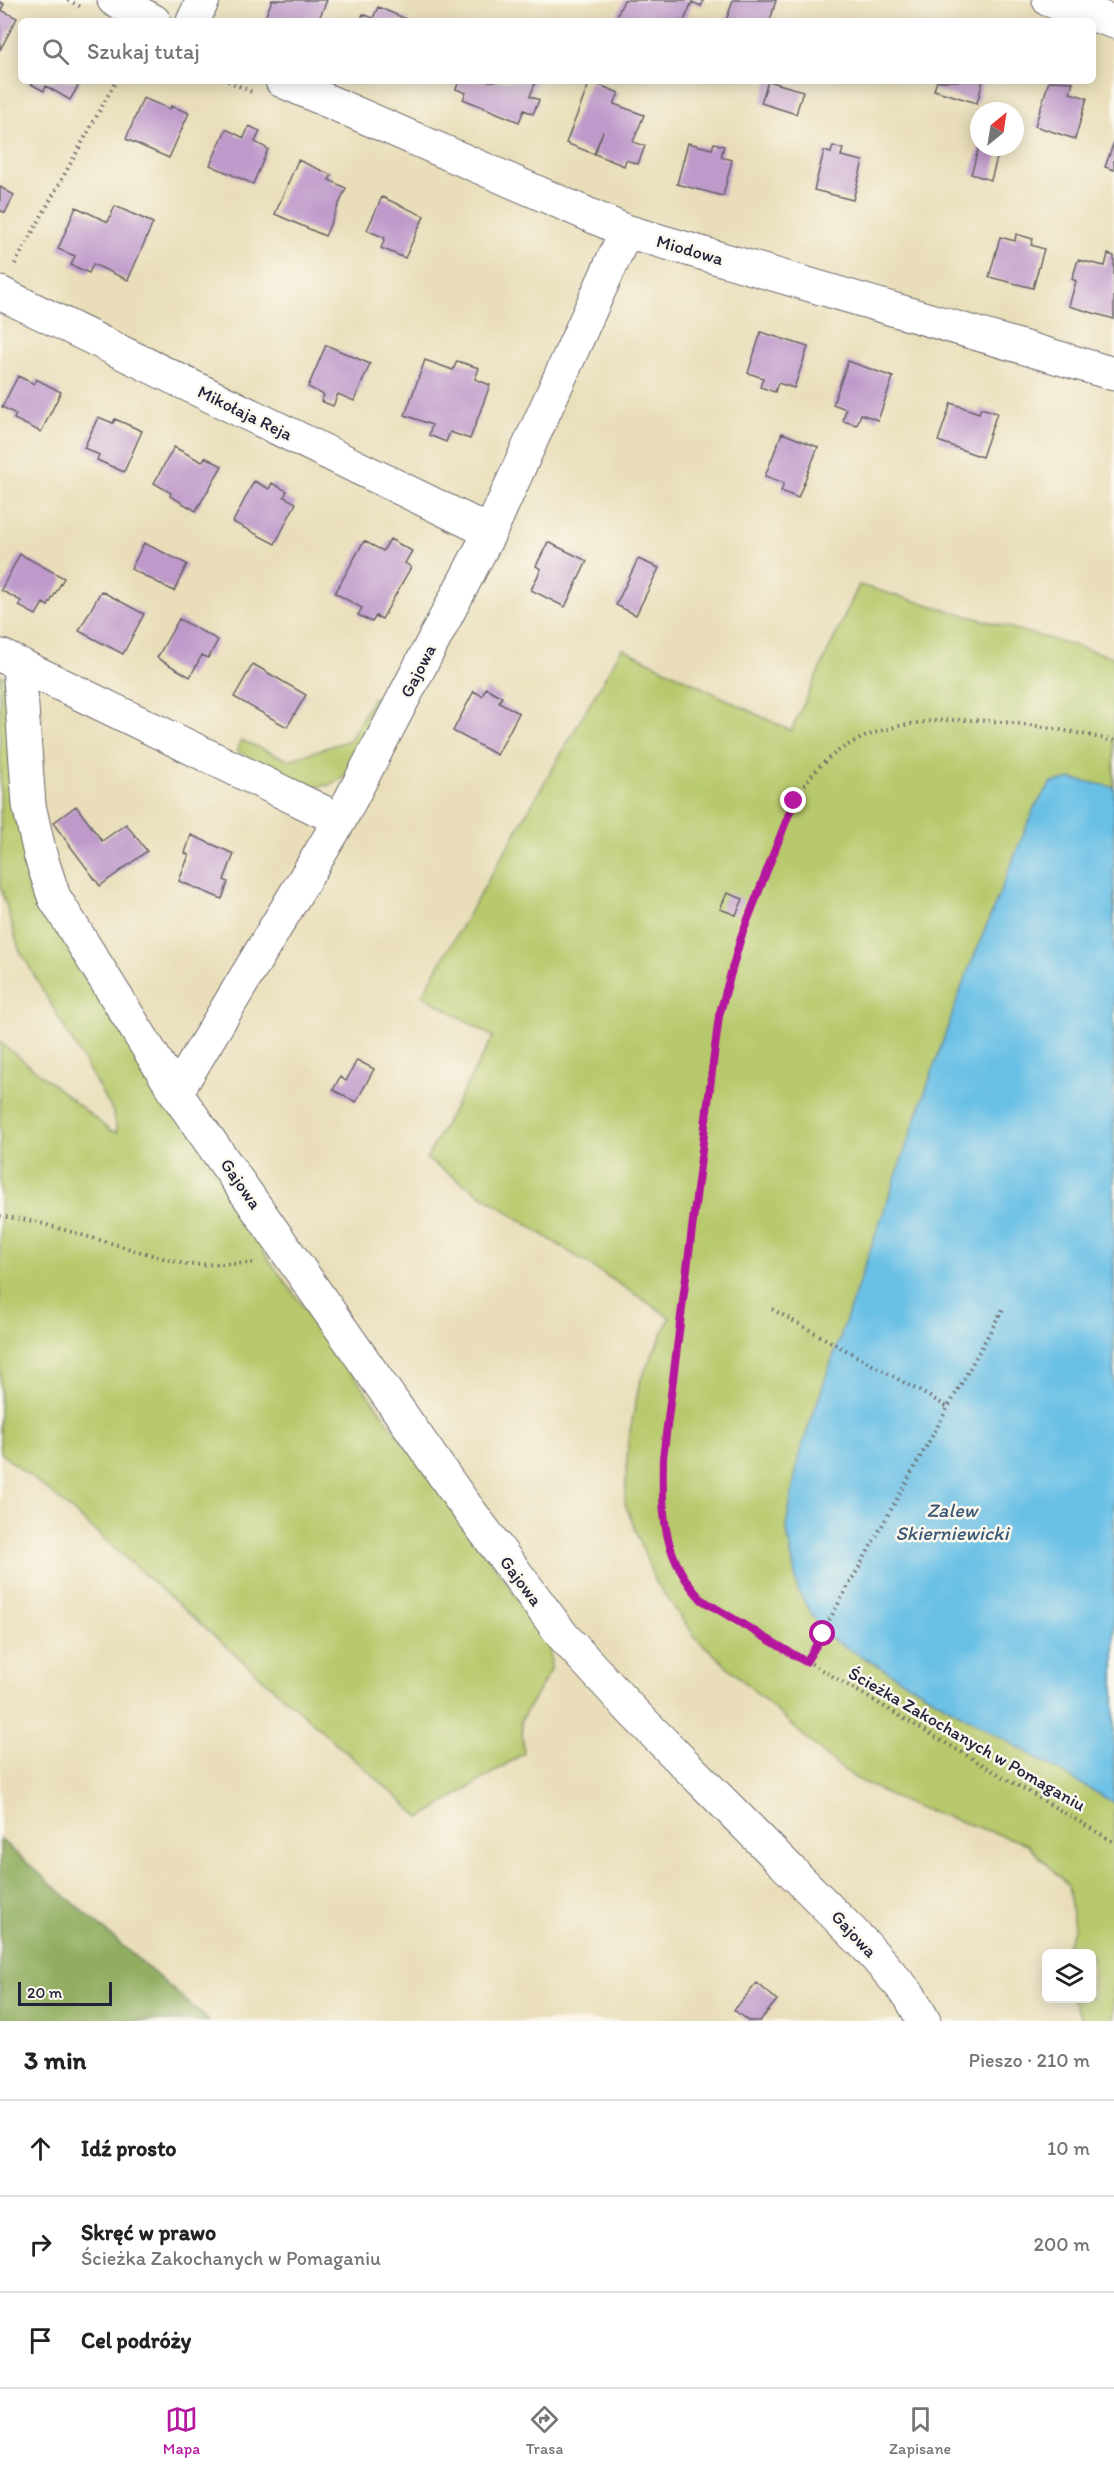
<!DOCTYPE html>
<html lang="pl">
<meta charset="utf-8">
<style>
body{margin:0;font-family:Itim,sans-serif;background:#f2f2f2;color:#222}
.controls{position:absolute;right:18px;bottom:18px;display:grid;overflow:hidden;border-radius:9px;box-shadow:0 3px 15px #0003}
.controls button{width:54px;height:54px;display:grid;place-items:center;padding:0;border:0;border-bottom:2px solid #e0e0e0;background:#fff;color:#222;font:30px sans-serif}
.compass{position:absolute;left:970px;top:102px;width:54px;height:54px;border-radius:50%;background:#fff;box-shadow:0 3px 15px #0003;rotate:30deg}
.scale{position:absolute;left:18px;bottom:15px;width:94px;box-sizing:border-box;padding-left:6px;border:3px solid #22223b;border-top:0;font-size:16px;line-height:21px;white-space:nowrap;color:#22223b;-webkit-text-stroke:4px #fbf7ec;paint-order:stroke}
.stop{position:absolute;width:18px;height:18px;margin:-14px;border:4px solid #b5179e;border-radius:50%;background:#fff}
.stop.end{background:#b5179e;border-color:#fff;box-shadow:0 2px 6px #0008}
.list{margin:0;padding:0;list-style:none}
h2{display:flex;justify-content:space-between;align-items:center;height:78px;margin:0;padding:0 24px;font-size:26px}
h2 small{font-size:20px;font-weight:400;color:#767676}
.list li{display:grid;grid-template-columns:39px 1fr auto;gap:18px;align-items:center;box-sizing:border-box;height:96px;padding:0 24px;border-top:2px solid #e0e0e0}
.list b{display:block;font-size:22px;white-space:nowrap}
.list p{margin:0;font-size:20px;white-space:nowrap;color:#767676}
.list em{font-size:20px;font-style:normal;color:#767676}
.icon{flex:none;width:33px;height:33px;fill:none;stroke:currentColor;stroke-width:2;stroke-linecap:round;stroke-linejoin:round}
.map{position:relative;flex:none;width:1114px;height:2021px;overflow:hidden}
.search{position:absolute;background:#fff;box-shadow:0 3px 15px #0003;left:18px;right:18px;top:18px;height:66px;display:flex;align-items:center;gap:15px;box-sizing:border-box;padding:0 21px;border-radius:9px;color:#767676;font-size:22px}
.sheet{height:366px;background:#fff}
nav{display:flex;justify-content:space-around;align-items:center;box-sizing:border-box;height:84px;border-top:2px solid #e0e0e0;background:#fff;font-size:16px;color:#767676}
nav a{display:grid;justify-items:center;gap:3px}
nav .on{color:#b5179e}
.map>svg:first-child{display:block}
</style>
<div class="map">
<svg width="1114" height="2021" viewBox="0 0 1114 2021">
<rect width="100%" height="100%" fill="#fbf7ec"/>
<filter id="ink" filterUnits="userSpaceOnUse"><feTurbulence type="fractalNoise" baseFrequency=".0167" numOctaves="2"/><feDisplacementMap in="SourceGraphic" scale="12" xChannelSelector="R" yChannelSelector="G"/><feConvolveMatrix kernelMatrix="1 2 1 2 8 2 1 2 1" color-interpolation-filters="sRGB"/></filter>
<filter id="wash" filterUnits="userSpaceOnUse"><feTurbulence type="fractalNoise" baseFrequency=".008" numOctaves="4" result="noise"/><feDisplacementMap in="SourceGraphic" scale="24" xChannelSelector="R" yChannelSelector="G"/><feGaussianBlur stdDeviation="1.35" result="paint"/><feColorMatrix in="noise" values="0 0 0 0 0 0 0 0 0 0 0 0 0 0 0 0 0 1.4 0 .05"/><feComposite in="paint" operator="in"/></filter>
<g filter="url(#wash)">
<rect width="100%" height="100%" fill="#e9deb9"/>
<!-- green -->
<path fill="#b7c96c" stroke="#6c7654" stroke-width="1.5" d="M859,585L1114,657V2021H1084L1072,1999L1092,1998V1954L1064,1953L1074,1927L1068,1886L1027,1844L903,1802L855,1778L828,1758L696,1638L655,1581L625,1503L628,1441L640,1381L670,1317L426,1159L493,1037L422,995L622,648L791,731Z
M0,675L4,677L18,818L265,1245L264,1253L550,1642L551,1670L521,1720L524,1753L421,1818L54,1495L0,1453V1042L111,1131L117,1132L113,1112L19,949L0,885Z
M373,697L384,702L347,776L329,785L312,787L270,769L237,751L241,740L289,760L350,740Z"/>
<!-- forest -->
<path fill="#91ad60" stroke="#5a684e" stroke-width="1.5" d="M0,1839L209,2021H0Z"/>
<!-- water -->
<path fill="#69c0e6" stroke="#467190" stroke-width="1.5" d="M1072,779L1114,787V1803L823,1634L798,1591L786,1527L799,1455L962,986L1034,808L1051,783Z"/>
<g id="blocks">
<!-- building -->
<path fill="#be99ca" d="M272,0H327L318,21H272L265,18Z
M624,0H704L701,6L692,2L684,21H623L616,18Z
M733,0H776L770,21H726Z
M0,2L4,4L1,10L17,18L0,50Z
M378,7L406,19L411,21H360L363,14L373,18Z
M25,81H81L70,100L46,86L44,91Z
M459,81H536L530,96L539,100L533,114L524,110L519,122L463,99L466,93L456,89Z
M590,81L619,93L614,104L644,115L633,142L645,146L638,164L626,160L624,166L595,154L603,131L594,154L566,143Z
M768,81L803,91L796,114L761,103Z
M937,81H983L977,103L934,90Z
M1049,81L1073,82L1070,93L1087,98L1075,139L1035,126Z
M143,98L170,109L171,106L189,113L169,158L126,139Z
M249,126L260,131L255,142L268,149L253,184L210,165L226,129L244,138Z
M1114,142V170L1105,167Z
M688,143L712,149L714,143L724,146L721,157L732,160L723,196L677,184Z
M833,146L843,149L841,156L863,161L853,200L814,190L824,151L831,153Z
M979,147H1000L991,180L971,174Z
M298,160L332,175L329,180L346,188L325,236L275,214Z
M0,187L14,195L5,213L0,210Z
M382,197L424,216L405,258L381,248L385,238L367,230Z
M115,206L153,223L128,280L93,264L89,273L71,265L75,256L58,249L76,207L108,222Z
M1016,234L1033,239L1031,245L1044,249L1033,288L989,277L1000,237L1015,241Z
M1108,254L1114,256V319L1069,306L1076,281L1072,279L1078,260L1105,266Z
M761,332L808,347L794,388L778,383L775,392L760,387L763,378L748,373Z
M326,345L370,364L354,401L338,394L333,406L321,401L324,395L308,387Z
M425,360L453,370L457,361L479,368L475,379L490,385L470,439L450,432L446,442L429,435L432,425L405,415Z
M848,361L893,377L878,420L861,414L857,425L843,421L846,409L833,404Z
M18,376L34,384L36,379L61,392L41,432L14,419L16,414L2,407Z
M951,403L979,413L981,408L997,413L982,457L938,441Z
M98,417L113,423L115,419L142,431L124,472L97,460L99,455L84,448Z
M782,433L818,447L798,498L781,491L784,483L765,476Z
M174,447L202,462L205,457L222,466L196,511L170,496L171,493L154,483Z
M254,481L269,489L272,483L287,491L284,497L296,503L275,544L233,522Z
M390,539L412,551L405,563L411,567L382,619L376,616L372,622L358,615L362,608L335,593L364,541L383,551Z
M548,542L587,561L565,607L531,590L541,569L536,566Z
M144,543L187,564L174,591L131,569Z
M20,554L64,578L48,606L43,603L36,615L19,606L21,601L1,590Z
M638,559L659,568L636,615L616,605Z
M101,591L144,614L123,654L79,631Z
M179,619L218,640L208,658L202,655L190,677L157,658Z
M253,664L306,695L287,727L234,697Z
M486,688L502,697L499,702L519,713L497,755L453,731L474,691L482,696Z
M76,806L102,841L126,824L147,851L100,886L53,823Z
M191,835L234,854L224,880L228,882L222,899L179,881L189,855L185,853Z
M727,893L743,899L736,915L720,909Z
M357,1060L374,1069L356,1102L333,1090L340,1077L346,1081Z
M757,1983L777,2000L760,2021H748L734,2010Z"/>
</g>
</g>
<g filter="url(#ink)">
<use href="#blocks" fill-opacity="0" stroke="#686467" stroke-width="1.5"/>
<g fill="none" stroke-linecap="round" stroke-linejoin="round">
<!-- minor casing -->
<g stroke="#686467" stroke-width="35">
<path id="minor" d="M114,0L154,21
M1049,0L1114,22
M193,21L203,0
M282,81L626,231L1114,374
M0,293L490,532
M2,656L340,820
M19,665L29,805L40,854L54,897L176,1093L462,1501L563,1636L633,1712L866,1946L909,1995L924,2021
M176,1093L340,820L490,532L626,231"/>
</g>
<!-- path -->
<path stroke="#686467" stroke-width="4" stroke-dasharray="1.5 4.5" stroke-linecap="butt" d="M68,0L83,8
M228,81L252,92
M15,264L116,81
M1114,741C1031,722 908,700 834,754C796,782 783,826 767,868C752,908 735,947 725,989C711,1046 706,1104 699,1162C687,1261 675,1360 663,1458C662,1514 662,1558 703,1600L1114,1842
M0,1216L33,1221L187,1265L257,1263
M772,1309L948,1407
M806,1662L1004,1307"/>
<!-- minor -->
<use href="#minor" stroke="#fff" stroke-width="33"/>
</g>
</g>
<g fill="none" stroke-linecap="round" stroke-linejoin="round" filter="url(#ink)">
<!-- route -->
<path stroke="#b5179e" stroke-width="8" d="M794,801L741,937L719,1016L663,1458C662,1514 662,1558 702,1600L806,1662L823,1634"/>
</g>
<g text-anchor="middle" dominant-baseline="central" stroke-width="5" stroke-linejoin="round" paint-order="stroke">
<!-- street labels -->
<g font-size="18" fill="#22223b" stroke="#fbf7ec">
<text transform="translate(690 250) rotate(16)">Miodowa</text>
<text transform="translate(245 413) rotate(26)">Mikołaja Reja</text>
<text transform="translate(418 671) rotate(-63)">Gajowa</text>
<text transform="translate(241 1184) rotate(55)">Gajowa</text>
<text transform="translate(521 1581) rotate(53)">Gajowa</text>
<text transform="translate(967 1739) rotate(30)">Ścieżka Zakochanych w Pomaganiu</text>
<text transform="translate(854 1934) rotate(47)">Gajowa</text>
</g>
<!-- water labels -->
<g font-size="20" font-style="italic" fill="#3b5977" stroke="#fbf7ec">
<text x="952" y="1510">Zalew<tspan x="952" dy="23">Skierniewicki</tspan></text>
</g>
</g>
</svg>
<div class="controls">
<button><svg class="icon" aria-label="layers" viewBox="0 0 24 24"><path d="M12 4l9 5-9 5-9-5zM3 14l9 5 9-5"/></svg></button>
</div>
<svg class="compass" viewBox="-18 -18 36 36"><path d="M0-13l5 13h-10z" fill="#e53935"/><path d="M0 13l5-13h-10z" fill="#767676"/></svg>
<div class="scale">20 m</div>
<div class="stop" style="left:823px;top:1634px"></div>
<div class="stop end" style="left:794px;top:801px"></div>
<div class="search"><svg class="icon" aria-label="search" viewBox="0 0 24 24"><circle cx="10" cy="10" r="6"/><path d="M15 15l6 6"/></svg>Szukaj tutaj</div>
</div>
<section class="sheet">
<h2>3 min<small>Pieszo · 210 m</small></h2>
<ul class="list">
<li><svg class="icon" aria-label="ahead" viewBox="0 0 24 24"><path d="M12 20V5M6 11l6-6 6 6"/></svg><div><b>Idź prosto</b></div><em>10 m</em></li>
<li><svg class="icon" aria-label="right" viewBox="0 0 24 24"><path d="M7 20v-9h11M14 6l5 5-5 5"/></svg><div><b>Skręć w prawo</b><p>Ścieżka Zakochanych w Pomaganiu</p></div><em>200 m</em></li>
<li><svg class="icon" aria-label="arrive" viewBox="0 0 24 24"><path d="M6 21V4h12l-3 4 3 4H6"/></svg><div><b>Cel podróży</b></div></li>
</ul>
</section>
<nav>
<a class="on"><svg class="icon" aria-label="map" viewBox="0 0 24 24"><path d="M3 6l6-2 6 2 6-2v14l-6 2-6-2-6 2zM9 4v14M15 6v14"/></svg>Mapa</a>
<a><svg class="icon" aria-label="directions" viewBox="0 0 24 24"><path d="M12 3l9 9-9 9-9-9zM9 14v-3h6M13 9l2 2-2 2"/></svg>Trasa</a>
<a><svg class="icon" aria-label="saved" viewBox="0 0 24 24"><path d="M7 4h10v16l-5-4-5 4z"/></svg>Zapisane</a>
</nav>
